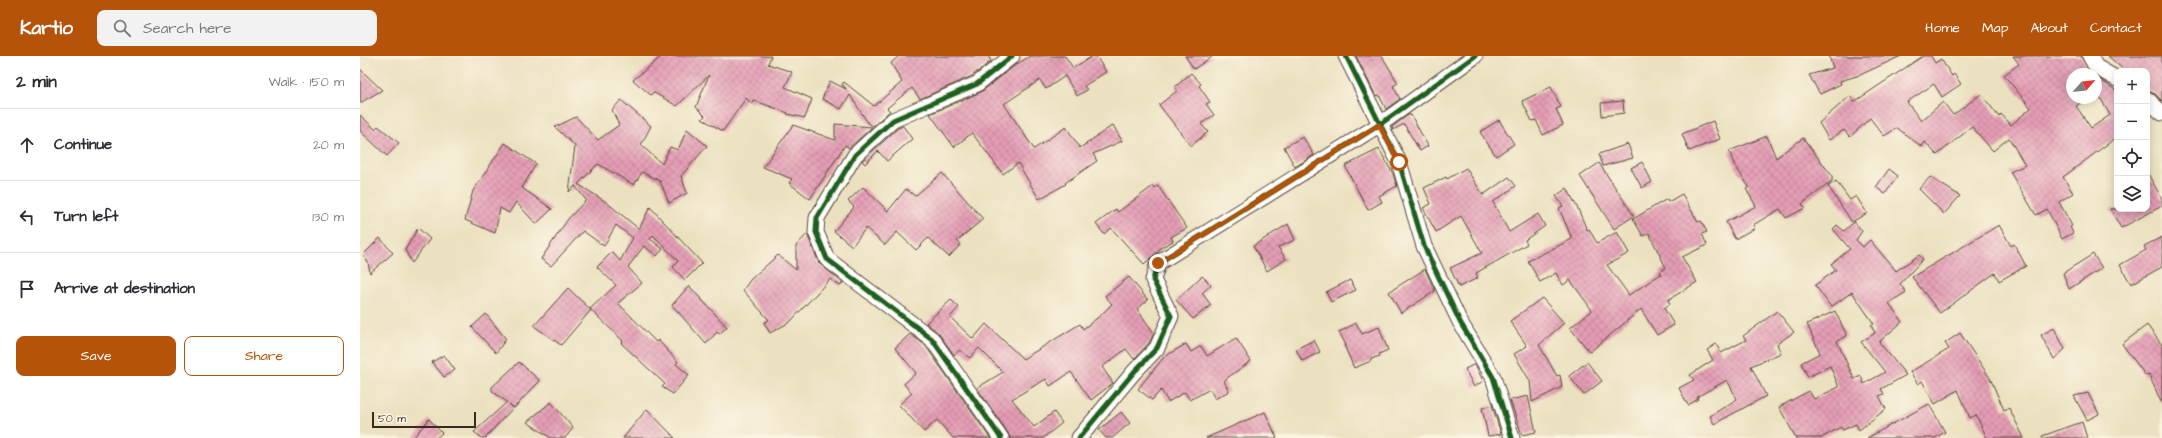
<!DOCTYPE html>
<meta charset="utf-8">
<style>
body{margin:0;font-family:"Architects Daughter",sans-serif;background:#f2f2f3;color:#2b2b33}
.controls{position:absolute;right:12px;top:12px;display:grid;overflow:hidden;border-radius:8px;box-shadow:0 2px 10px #0003}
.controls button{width:36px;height:36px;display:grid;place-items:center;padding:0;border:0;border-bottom:1px solid #e1e1e2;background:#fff;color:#2b2b33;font:20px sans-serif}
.compass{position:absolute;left:1706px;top:12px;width:36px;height:36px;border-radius:50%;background:#fff;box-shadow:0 2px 10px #0003;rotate:63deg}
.scale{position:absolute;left:12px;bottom:10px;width:104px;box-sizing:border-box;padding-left:4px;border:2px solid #3b2a1e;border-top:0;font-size:11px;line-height:14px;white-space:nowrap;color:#3b2a1e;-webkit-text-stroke:3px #fcf5e5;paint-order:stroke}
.stop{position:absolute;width:12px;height:12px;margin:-9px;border:3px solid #b45309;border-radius:50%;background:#fff}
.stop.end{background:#b45309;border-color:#fff;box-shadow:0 1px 4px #0008}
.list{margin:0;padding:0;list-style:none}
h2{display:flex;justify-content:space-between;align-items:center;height:52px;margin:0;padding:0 16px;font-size:17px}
h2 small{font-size:13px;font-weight:400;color:#7c7c81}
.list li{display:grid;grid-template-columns:26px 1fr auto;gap:12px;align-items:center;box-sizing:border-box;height:72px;padding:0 16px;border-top:1px solid #e1e1e2}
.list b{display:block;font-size:15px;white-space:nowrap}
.list em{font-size:13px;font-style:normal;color:#7c7c81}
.actions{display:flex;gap:8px;padding:12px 16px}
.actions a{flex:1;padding:9px 0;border:1px solid #b45309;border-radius:8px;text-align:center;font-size:14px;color:#b45309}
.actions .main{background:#b45309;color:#fff}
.icon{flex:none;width:22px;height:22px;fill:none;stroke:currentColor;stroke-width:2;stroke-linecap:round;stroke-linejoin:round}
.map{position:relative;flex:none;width:1802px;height:382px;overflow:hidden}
header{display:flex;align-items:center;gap:24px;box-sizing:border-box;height:56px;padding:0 20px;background:#b45309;color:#fff}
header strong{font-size:19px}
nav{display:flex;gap:22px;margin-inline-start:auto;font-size:14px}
.search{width:280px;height:36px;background:#f2f2f3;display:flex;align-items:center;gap:10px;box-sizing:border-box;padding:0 14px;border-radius:8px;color:#7c7c81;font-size:15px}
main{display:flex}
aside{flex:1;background:#fff}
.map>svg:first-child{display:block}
</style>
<header>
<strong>Kartio</strong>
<div class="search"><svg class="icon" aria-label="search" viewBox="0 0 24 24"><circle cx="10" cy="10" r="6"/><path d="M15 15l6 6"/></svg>Search here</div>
<nav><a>Home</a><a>Map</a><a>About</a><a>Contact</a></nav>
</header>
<main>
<aside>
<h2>2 min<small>Walk · 150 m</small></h2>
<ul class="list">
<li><svg class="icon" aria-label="ahead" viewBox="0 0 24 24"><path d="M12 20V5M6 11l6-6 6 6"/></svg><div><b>Continue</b></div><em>20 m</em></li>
<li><svg class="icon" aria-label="left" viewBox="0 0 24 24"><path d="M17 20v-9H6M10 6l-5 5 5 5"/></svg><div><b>Turn left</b></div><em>130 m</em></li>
<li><svg class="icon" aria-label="arrive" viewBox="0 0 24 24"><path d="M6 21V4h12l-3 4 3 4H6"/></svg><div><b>Arrive at destination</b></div></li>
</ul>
<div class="actions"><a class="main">Save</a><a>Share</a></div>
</aside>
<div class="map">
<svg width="1802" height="382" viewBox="0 0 1802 382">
<defs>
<pattern id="building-cross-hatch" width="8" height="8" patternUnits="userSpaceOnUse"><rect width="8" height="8" fill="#e59eb6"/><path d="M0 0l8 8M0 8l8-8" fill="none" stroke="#bb8193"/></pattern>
</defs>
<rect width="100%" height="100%" fill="#fcf5e5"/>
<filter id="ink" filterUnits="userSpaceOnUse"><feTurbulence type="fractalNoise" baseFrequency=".025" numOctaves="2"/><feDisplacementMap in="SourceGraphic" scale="8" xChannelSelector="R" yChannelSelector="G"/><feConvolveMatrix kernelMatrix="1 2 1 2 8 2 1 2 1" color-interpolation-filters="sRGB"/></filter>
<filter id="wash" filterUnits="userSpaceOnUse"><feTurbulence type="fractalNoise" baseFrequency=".012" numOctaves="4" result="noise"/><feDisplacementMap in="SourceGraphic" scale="16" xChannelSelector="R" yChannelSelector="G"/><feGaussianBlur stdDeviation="0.9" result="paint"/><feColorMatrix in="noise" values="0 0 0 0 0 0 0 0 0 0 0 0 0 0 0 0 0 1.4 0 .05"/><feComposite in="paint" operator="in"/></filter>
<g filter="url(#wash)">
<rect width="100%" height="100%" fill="#ebe1c0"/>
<g id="blocks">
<!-- building -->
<path fill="url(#building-cross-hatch)" d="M302,0H411L408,8L432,16L425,31L452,43L445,62L427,58L428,57L393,44L392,48L386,42L363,75L342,63L345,60L336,51L349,19L317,50L293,36L291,39L273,24Z
M539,0H628L631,5L612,20L560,43L552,32L527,52L530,55L513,70L508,67L490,39L481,53L462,43L470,25L486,33L482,28L484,26L514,50L542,26L531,7Z
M670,0H705L713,12L733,0H736L746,16L724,30L727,34L717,40L705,20L686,33L680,24L644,48L674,93L706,71L720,92L753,69L762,85L733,98L737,105L705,127L706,128L679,143L658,107L643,118L612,77L594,91L570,58L621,36L657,8Z
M825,0H853L834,13Z
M996,0H1022L1038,27L1033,30L1040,43L1026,53L1019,39L1016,40Z
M1469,0H1541L1500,19L1480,25L1481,28L1460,38L1449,19L1473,12Z
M1563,0H1571L1575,7L1581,3L1592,20L1594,18L1601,28L1582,41L1574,28L1547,46L1561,65L1583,46L1593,59L1621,38L1639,61L1641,58L1651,69L1671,52L1644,19L1659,8L1653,0H1721L1731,18H1712V42H1727L1716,50L1731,72L1750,59L1736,34V21L1757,35V81L1703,121L1713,137L1699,146L1712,170L1710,171L1713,177L1702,183L1687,153L1676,159L1650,116L1665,109L1649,82L1633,95L1612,71L1577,99L1565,86L1562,91L1537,72L1524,80L1510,62L1490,81L1484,74L1469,84L1459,67L1490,40L1494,46Z
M1748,0H1802V45L1793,36L1787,34V15H1765Z
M0,13L22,34L0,47Z
M831,17L841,28L839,30L850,46L846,48L854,59L841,68L848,76L831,90L799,49L818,34L815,31Z
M1191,31L1201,51L1196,53L1203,69L1183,79L1176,64L1172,65L1162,45Z
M261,44L291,70L281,89L302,108L310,91L318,94L327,73L347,90L321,120L327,137L309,147L300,125L282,116L274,129L238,108L218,128L246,146L279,173L290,151L342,207L325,224L313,211L318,205L293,179L290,183L303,193L297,200L284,190L268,211L282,227L258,247L296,286L298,284L318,306L316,308L329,319L313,338L302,331L305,328L261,287L263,285L230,253L256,229L237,211L252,196L260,205L273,182L256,169L244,190L223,175L191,210L181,203L208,163L226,144L215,130L209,136L215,90L195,71L216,61L238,84L259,69L252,54Z
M1263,45L1264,57L1242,60L1241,47Z
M0,59L15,73L18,70L39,87L27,100L0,75Z
M1048,59H1051L1068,90L1060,95L1044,68L1033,74L1032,71Z
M1139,64L1154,88L1136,100L1120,76Z
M1353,65L1360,83L1329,95L1322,78Z
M475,68L512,71L489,92L485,89L450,143L429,127L432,123L403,111L433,69L475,84Z
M543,70L552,83L527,105L518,95L505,108L502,105L538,72Z
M1407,80L1416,102L1443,82L1472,120V125L1442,148L1445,152L1426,162L1420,153L1393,169L1395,172L1375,183L1366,166L1396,150L1386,133L1389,131L1374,108L1369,95Z
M943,81L954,99L935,111L924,91Z
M145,87L176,108L162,132L192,153L176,168L156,146L149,157L140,152L135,177L105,164L113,135Z
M1268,88L1273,102L1243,110L1239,98Z
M1019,93L1033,118L1037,130L1019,140L1022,146L1008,154L985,110Z
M1282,106L1292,126L1282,132L1271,112Z
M1239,107L1274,160L1254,173L1220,120Z
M1106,112L1123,139L1149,121L1156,130L1133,146L1149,176L1178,158L1185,170L1165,184L1167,188L1116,217L1118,222L1099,231L1090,212L1122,197L1101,160L1076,176L1063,152L1071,148L1064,132L1086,121L1087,123Z
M1529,113L1538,120L1525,138L1516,131Z
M1787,116L1802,143V150L1761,172L1750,153H1787Z
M582,117L623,163L597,185L601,188L589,201L568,182L556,194L537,176L525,189L506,172L492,190L474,175L494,151L488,145L503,131L528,155L546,133L555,140Z
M1570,121L1600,140L1584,158L1559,133Z
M1476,125L1490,144L1496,140L1507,157L1492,166L1468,130Z
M793,130L794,132L798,130L827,172L811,181L813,185L800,192V194L784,208L751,172L744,178L736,168L756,153L758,156Z
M1207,132L1218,153L1227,174L1229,173L1237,187L1257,176L1269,197L1247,209L1269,239L1301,218L1300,216L1306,212L1289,177L1283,180L1273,163L1307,143L1308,146L1322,138L1338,166L1341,165L1347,176L1342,178L1347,189L1322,201L1337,226L1308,244L1310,248L1304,252L1314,269L1297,279L1281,253L1230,296L1210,272L1232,254L1210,224L1203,229L1196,217L1180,226L1168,205L1212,183L1199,152L1203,150L1196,140Z
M1494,166L1502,175L1496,184L1503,191L1510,184L1536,215L1559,199L1563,203L1540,228L1546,236L1529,247L1542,266L1519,286L1546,319L1521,333L1524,338L1519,340L1526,353L1499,374L1496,368L1483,374L1481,371L1461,382H1436L1419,351L1449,335L1454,343L1479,331L1470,310L1448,321L1441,307L1460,297L1447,268L1475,255L1487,280L1477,285L1494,323L1501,320L1504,328L1525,316L1501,286L1515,277L1511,269L1514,268L1492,236L1471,251L1455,229L1476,214L1471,208L1490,193L1473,173L1477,169L1484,175Z
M928,168L935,184L918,191L926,203L907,215L893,190Z
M1639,169L1651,190L1654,188L1666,210L1639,225L1635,217L1580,257L1552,221Z
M58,172L70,183L52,207L45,194Z
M447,178L459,207L483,227L480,230L470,223L430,266L410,277L404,267L409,264L383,234L391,223L418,199L436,214V190Z
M1802,181V211L1771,228L1760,209L1786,194L1784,190Z
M20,182L33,197L10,217L8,206L3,199Z
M1733,198L1742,212L1709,233L1703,217Z
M1065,213L1075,235L1041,257L1029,236Z
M842,220L851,229L842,237L851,249L833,263L816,244Z
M769,221L788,244L777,253L794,277L789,287L774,303L766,293L742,311L753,327L731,344L711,316L690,330L686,323L652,343L674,371L694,356L702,367L683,382H650L648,377L617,332L643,316L619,292L610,302L600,294L594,299L579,278L566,267L591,244L599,251L590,261L613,283L626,268L663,303L720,268L723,273L741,259L752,248L745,240Z
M990,224L996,234L971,246L966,236Z
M329,230L367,271L359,278L357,276L346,288L312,249Z
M208,232L231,254L201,289L174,270Z
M1182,242L1204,267L1179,289L1197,320L1200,319L1202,331L1172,346L1170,325L1154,298L1167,290L1150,265Z
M1417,255L1434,276L1417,288L1421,297L1391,310L1406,340L1354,368L1350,360L1377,343L1367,324L1337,341L1338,343L1328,349L1319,332L1334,324L1330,319L1353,304L1347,294L1356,288L1361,297L1386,284L1383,280Z
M126,258L146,283L136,297L112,271Z
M996,267L1002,278L1019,271L1028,294L1019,298L1020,300L1011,303V305L994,312L984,289H986L979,276Z
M1787,269L1802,289V348L1789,319L1786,320L1762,288Z
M1694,272L1705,293L1694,303L1681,279Z
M1600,277L1630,322L1644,354L1649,352L1664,382H1627L1616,359L1610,362L1598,334L1575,348L1562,325L1558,328L1550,316L1589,293L1585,287Z
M550,278L565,289L630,382H593L577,364L564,376L539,349L552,337L544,328L556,317L535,292Z
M876,282L891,305L867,322L864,325L869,335L855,343L850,333L830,344L825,336L808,346L801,334L792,344L778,333L804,301L826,288L831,296L841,290L847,300Z
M954,284L960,296L942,305L936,293Z
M84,299L95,314L84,321L72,306Z
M159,306L180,325L154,352L149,348L153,352L125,382H121L114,376L147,346L132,335V331Z
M1227,306L1242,325L1224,339L1209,320Z
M1115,308L1123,325L1114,331L1105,313Z
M1728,337L1739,358L1727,364L1714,340Z
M1168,340L1176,376L1162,379L1150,344Z
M191,346L213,372L205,382H191L167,366Z
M1569,348L1585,376L1575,382H1507Z
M1132,349L1141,378L1128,380L1122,352Z
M287,353L315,382H263Z
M761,356L770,367L752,382H746L739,374Z
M905,356L917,382H846Z
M69,363L82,377L76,382H53Z
M1722,366L1727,382H1682V380Z"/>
</g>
</g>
<g filter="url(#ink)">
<use href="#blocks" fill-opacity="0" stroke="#554536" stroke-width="1"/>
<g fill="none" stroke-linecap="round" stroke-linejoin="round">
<!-- minor casing -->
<g stroke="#554536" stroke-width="17">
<path id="minor" d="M986,0L1039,106L1064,190L1100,266L1133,321L1152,382
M1730,0L1736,11L1757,23
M1787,43L1802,57
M641,382L572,283L467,203L456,176L457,162L495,99L533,64L617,28L652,0
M719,382L774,316L797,292L811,260L793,224L798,207L1019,69L1115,0"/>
</g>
<!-- minor -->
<use href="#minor" stroke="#fff" stroke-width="15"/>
<!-- cycleway casing -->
<g stroke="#fcf5e5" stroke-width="8">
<path id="cycleway" d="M986,0L1039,106L1064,190L1100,266L1133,321L1152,382
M641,382L572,283L467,203L456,176L457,162L495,99L533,64L617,28L652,0
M719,382L774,316L797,292L811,260L793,224L798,207L1019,69L1115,0"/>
</g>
<!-- cycleway -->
<use href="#cycleway" stroke="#1b5e20" stroke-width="5"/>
</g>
</g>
<g fill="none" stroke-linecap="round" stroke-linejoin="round" filter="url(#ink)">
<!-- route -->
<path stroke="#b45309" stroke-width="5" d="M798,207L1019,69L1039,106"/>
</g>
</svg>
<div class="controls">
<button>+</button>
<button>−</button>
<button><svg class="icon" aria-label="locate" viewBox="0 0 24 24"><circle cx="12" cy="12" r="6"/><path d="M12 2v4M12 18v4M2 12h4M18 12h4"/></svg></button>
<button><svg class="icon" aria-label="layers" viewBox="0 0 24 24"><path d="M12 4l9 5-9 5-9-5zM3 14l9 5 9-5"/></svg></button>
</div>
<svg class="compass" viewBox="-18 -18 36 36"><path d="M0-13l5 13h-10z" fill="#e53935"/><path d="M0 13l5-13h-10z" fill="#7c7c81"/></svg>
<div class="scale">50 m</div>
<div class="stop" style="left:1039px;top:106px"></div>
<div class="stop end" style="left:798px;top:207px"></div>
</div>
</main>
